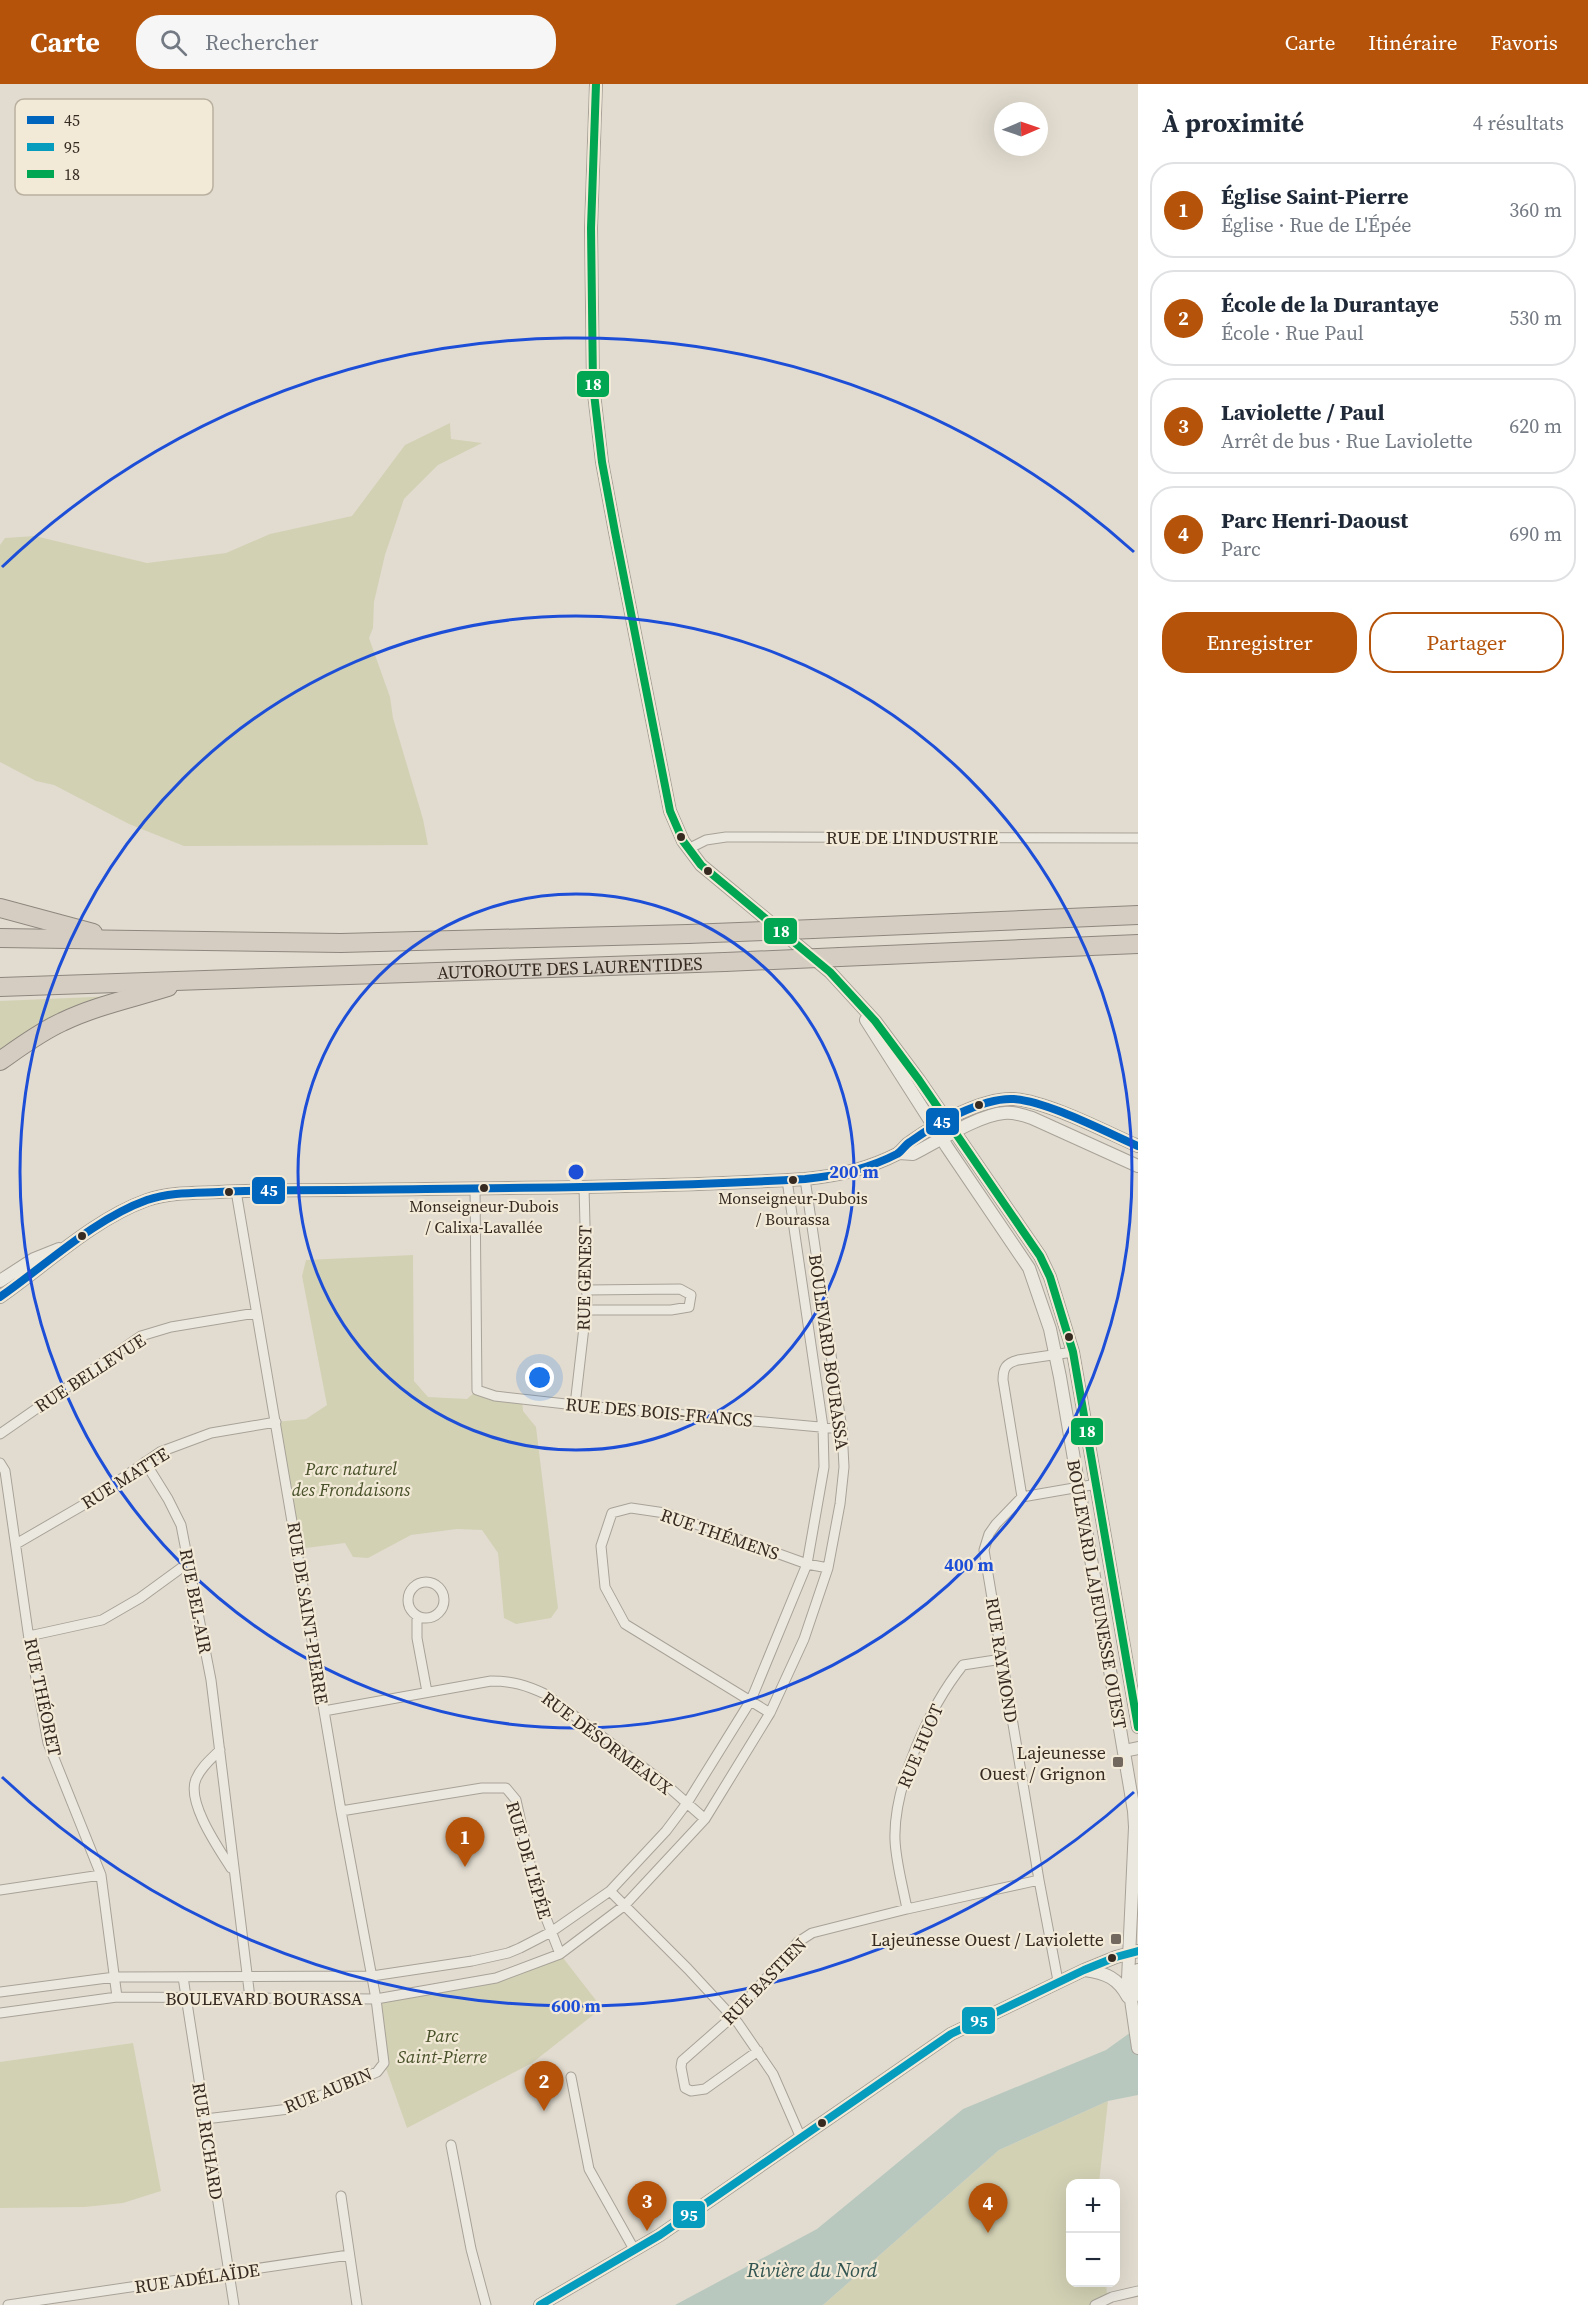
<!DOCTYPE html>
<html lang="fr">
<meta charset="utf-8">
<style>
body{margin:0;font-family:"Source Serif 4",serif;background:#f6f6f7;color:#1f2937}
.controls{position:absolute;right:18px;bottom:18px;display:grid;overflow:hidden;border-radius:12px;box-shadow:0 6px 24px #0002}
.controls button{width:54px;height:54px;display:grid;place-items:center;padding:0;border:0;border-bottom:2px solid #e0e1e3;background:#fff;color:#1f2937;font:30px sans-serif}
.compass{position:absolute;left:994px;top:18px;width:54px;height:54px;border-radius:50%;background:#fff;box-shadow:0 6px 24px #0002;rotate:88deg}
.you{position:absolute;left:540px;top:1294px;width:21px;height:21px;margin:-15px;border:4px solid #fff;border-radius:50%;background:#1a73e8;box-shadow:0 0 0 9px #1a73e833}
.badge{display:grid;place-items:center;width:39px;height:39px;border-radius:50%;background:#b45309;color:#fff;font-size:20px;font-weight:700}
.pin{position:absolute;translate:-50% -50px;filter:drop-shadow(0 2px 3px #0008)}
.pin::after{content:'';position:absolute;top:32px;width:21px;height:18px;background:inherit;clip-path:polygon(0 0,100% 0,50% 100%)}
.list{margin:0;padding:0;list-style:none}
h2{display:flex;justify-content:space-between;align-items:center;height:78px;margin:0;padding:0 24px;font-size:26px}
h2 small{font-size:20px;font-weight:400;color:#747a83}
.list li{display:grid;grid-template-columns:39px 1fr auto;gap:18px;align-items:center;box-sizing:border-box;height:96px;margin:0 12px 12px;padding:0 12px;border:2px solid #e0e1e3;border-radius:24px}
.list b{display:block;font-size:22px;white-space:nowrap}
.list p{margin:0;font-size:20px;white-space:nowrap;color:#747a83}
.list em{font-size:20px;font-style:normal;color:#747a83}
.actions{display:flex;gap:12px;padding:18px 24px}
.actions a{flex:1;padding:14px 0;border:2px solid #b45309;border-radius:24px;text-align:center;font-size:21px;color:#b45309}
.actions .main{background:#b45309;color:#fff}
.icon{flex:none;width:33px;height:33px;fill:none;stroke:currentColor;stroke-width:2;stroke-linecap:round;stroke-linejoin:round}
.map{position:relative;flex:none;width:1138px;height:2221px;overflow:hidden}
header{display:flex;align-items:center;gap:36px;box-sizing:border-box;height:84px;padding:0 30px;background:#b45309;color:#fff}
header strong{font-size:28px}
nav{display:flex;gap:33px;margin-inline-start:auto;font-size:21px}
.search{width:420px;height:54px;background:#f6f6f7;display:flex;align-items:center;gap:15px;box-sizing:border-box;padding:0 21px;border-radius:24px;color:#747a83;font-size:22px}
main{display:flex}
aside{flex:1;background:#fff}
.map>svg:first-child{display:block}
</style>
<header>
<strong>Carte</strong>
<div class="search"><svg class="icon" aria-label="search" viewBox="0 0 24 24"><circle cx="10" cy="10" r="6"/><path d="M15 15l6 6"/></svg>Rechercher</div>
<nav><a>Carte</a><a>Itinéraire</a><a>Favoris</a></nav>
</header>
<main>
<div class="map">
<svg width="1138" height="2221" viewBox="0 0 1138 2221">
<rect width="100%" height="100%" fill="#e2dcd0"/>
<!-- green -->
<path fill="#d2d1b4" d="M450,339L451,355L482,359L438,381L404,415L385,471L374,518L373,544L369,554L390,613L393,634L423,735L428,761L184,762L129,740L54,701L36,697L0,678V461L5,454L35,452L147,479L226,469L270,450L352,432L405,361Z
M116,912L0,970V917Z
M413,1171L414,1297L428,1313L467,1315L477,1306L522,1315L523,1327L536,1343L558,1524L551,1534L516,1540L504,1534L498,1469L482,1446L457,1445L411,1451L368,1474L353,1473L345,1459L298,1465L276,1338L306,1335L327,1321L302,1192L306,1176Z
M560,1870L602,1924L532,1979L407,2044L384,1979L376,1915L477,1897Z
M133,1959L161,2107L123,2119L85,2123L0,2124V1978Z
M1108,2017L1099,2099L1070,2100V2198L1106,2199L1107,2210L1090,2221H823L999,2066Z"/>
<!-- water -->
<path fill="#b9c8be" d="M1138,1943V2011L1108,2017L999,2066L823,2221H675L817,2145L963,2025L1106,1966Z"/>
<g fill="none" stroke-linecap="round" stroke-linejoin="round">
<!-- minor casing -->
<g stroke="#a8a298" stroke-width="11">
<path id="minor" d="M688,765L706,756L726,753L1138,754
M475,1104L477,1306L495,1312L575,1321L842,1345
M587,1226H671L689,1223L691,1211L680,1205L587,1206
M575,1321L587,1217L584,1103
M0,1350L141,1252L171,1243L256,1229
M145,1378L168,1415L181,1441L211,1596L250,1914
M0,1379L5,1387L30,1562L48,1659L101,1791L117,1913
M1022,1413L1003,1296C1003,1284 1006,1279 1018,1276L1073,1268
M16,1460L85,1420L160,1368L211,1349L276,1338
M408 1516a18 18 0 1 1 36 0a18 18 0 1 1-36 0Z
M417,1532V1554L427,1608
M29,1552L102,1536L140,1514L188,1479
M324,1627L491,1597C512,1597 526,1601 545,1610L663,1698L705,1735
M770,1629L625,1540L605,1503L601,1462L612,1429L631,1424L665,1429L807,1480L828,1484
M220,1666C211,1675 201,1683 196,1695C186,1718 219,1765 231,1784
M341,1727L482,1704H506L516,1716L537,1811L560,1870
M0,1806L101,1791
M610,1807L688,1885L738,1939L773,1990L801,2054
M907,1825C903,1803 896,1779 895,1756C893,1702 930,1622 963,1581L1002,1575
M183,1893L234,2221
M1058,1897L1039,1796L984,1466L989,1450L996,1440L1022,1413L1097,1400
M0,1908L115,1893L372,1892L472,1877L508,1869L520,1864L551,1848L610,1807L666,1747L687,1719L751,1616L807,1480L824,1383L823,1343L787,1096
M0,1929L117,1913L376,1915L496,1894L560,1870L625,1821L705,1735L770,1629L804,1555L828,1484L840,1420L844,1383L842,1345L805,1095
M758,1967L705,2005L691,2007L685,2004L681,1983L682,1977L732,1933L798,1858L812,1849L907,1825L1039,1796
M571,1993L589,2085L635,2167
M205,2035L289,2025L377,1988L384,1979L376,1915L341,1727L236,1107
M451,2061L471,2165L486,2221
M341,2112L357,2221
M8,2221L349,2171
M1095,2221L1112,2213L1138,2207"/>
</g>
<!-- tertiary casing -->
<g stroke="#a8a298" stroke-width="14">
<path id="tertiary" d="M596,0L591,144L593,301L602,378L615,448L670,727L683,757L701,781L830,888L875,937L919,996L1040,1172L1050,1193L1073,1268L1138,1643
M866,936L947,1063L1029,1184L1050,1245L1060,1293L1134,1727L1135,1743L1128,1895L1138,1964
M899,1069L913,1070C937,1058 978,1031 1004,1029C1014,1028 1023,1031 1032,1034L1138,1082
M0,1197L34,1175L59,1165
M0,1213C46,1181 94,1135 147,1116C170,1108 195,1109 219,1108C260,1106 301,1106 342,1106C496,1104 650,1104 805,1095C836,1092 868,1085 897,1070C902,1067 905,1061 910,1058C935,1040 983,1013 1014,1015C1047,1017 1106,1048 1138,1062
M1124,1667L1138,1664
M1085,1886C1106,1889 1118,1894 1128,1913
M1134,1912L1138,1886
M540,2221L660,2151L951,1950L1084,1886L1116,1873L1138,1867"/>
</g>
<!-- motorway casing -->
<g stroke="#8d877f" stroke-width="20">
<g id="motorway">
<path d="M0,824L93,849"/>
<path d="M813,845L1138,831"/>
<path d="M0,854L341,859L688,850"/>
<path d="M840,873L1138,860"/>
<path id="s1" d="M0,903L725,878"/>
<path d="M0,977C20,963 40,948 62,938C95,922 133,914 168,903"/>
</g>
</g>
<!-- minor -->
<use href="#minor" stroke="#ebe8e0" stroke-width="9"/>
<!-- tertiary -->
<use href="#tertiary" stroke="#ebe8e0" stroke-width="12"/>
<!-- motorway -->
<use href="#motorway" stroke="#d5cdc1" stroke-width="18"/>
<!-- motorway-bridge casing -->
<g stroke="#8d877f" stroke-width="20" stroke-linecap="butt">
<path id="motorway-bridge" d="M688,850L813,845
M725,878L840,873"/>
</g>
<!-- motorway-bridge -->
<use href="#motorway-bridge" stroke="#d5cdc1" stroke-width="18"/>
<!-- bus-1 casing -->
<g stroke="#f2e9d7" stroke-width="12">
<path id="bus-1" d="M0,1213C46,1181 94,1135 147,1116C170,1108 195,1109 219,1108C260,1106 301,1106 342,1106C496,1104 650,1104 805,1095C836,1092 868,1085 897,1070C902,1067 905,1061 910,1058C935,1040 983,1013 1014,1015C1047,1017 1106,1048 1138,1062"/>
</g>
<!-- bus-2 casing -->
<g stroke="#f2e9d7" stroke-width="12">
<path id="bus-2" d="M540,2221L660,2151L951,1950L1084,1886L1116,1873L1138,1867"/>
</g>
<!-- bus-3 casing -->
<g stroke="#f2e9d7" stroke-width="12">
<path id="bus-3" d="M596,0L591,144L593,301L602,378L615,448L670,727L683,757L701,781L830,888L875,937L919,996L1040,1172L1050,1193L1073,1268L1138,1643"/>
</g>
<!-- bus-1 -->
<use href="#bus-1" stroke="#0065bd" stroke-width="8"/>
<!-- bus-2 -->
<use href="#bus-2" stroke="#059cbd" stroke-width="8"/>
<!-- bus-3 -->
<use href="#bus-3" stroke="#00a651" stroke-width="8"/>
</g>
<!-- distance rings -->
<g fill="none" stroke="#1d4ed8" stroke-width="3">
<circle cx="576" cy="1088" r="278"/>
<circle cx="576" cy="1088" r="556"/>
<path d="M1134 1708A834 834 0 0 1 2 1693M2 483A834 834 0 0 1 1134 468"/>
</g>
<!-- markers -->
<g fill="#362a21" stroke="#f2e9d7" stroke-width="2">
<circle cx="681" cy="753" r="5"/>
<circle cx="708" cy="787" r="5"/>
<circle cx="979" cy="1021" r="5"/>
<circle cx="793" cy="1096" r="5"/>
<circle cx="484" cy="1104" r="5"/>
<circle cx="229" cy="1108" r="5"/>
<circle cx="82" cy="1152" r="5"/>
<circle cx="1069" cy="1253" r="5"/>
<circle cx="1112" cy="1874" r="5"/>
<circle cx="822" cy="2039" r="5"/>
</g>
<g fill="#72685e" stroke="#f2e9d7" stroke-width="2">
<rect x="1112" y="1672" width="12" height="12" rx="3"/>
<rect x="1110" y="1849" width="12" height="12" rx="3"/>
</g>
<g text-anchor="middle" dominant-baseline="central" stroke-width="4.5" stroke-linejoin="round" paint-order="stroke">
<!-- bus labels -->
<g font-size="16" fill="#362a21" stroke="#f2e9d7">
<text x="793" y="1114">Monseigneur-Dubois<tspan x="793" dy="21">/ Bourassa</tspan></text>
<text x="484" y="1122">Monseigneur-Dubois<tspan x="484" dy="21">/ Calixa-Lavallée</tspan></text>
</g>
<!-- street labels -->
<g font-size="18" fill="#362a21" stroke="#f2e9d7">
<text x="912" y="753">RUE DE L'INDUSTRIE</text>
<text stroke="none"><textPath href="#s1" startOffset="570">AUTOROUTE DES LAURENTIDES</textPath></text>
<text transform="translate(584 1194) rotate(-89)">RUE GENEST</text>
<text transform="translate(829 1268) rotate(82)">BOULEVARD BOURASSA</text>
<text transform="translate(90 1289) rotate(-33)">RUE BELLEVUE</text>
<text transform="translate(659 1328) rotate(5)">RUE DES BOIS-FRANCS</text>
<text transform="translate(125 1394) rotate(-32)">RUE MATTE</text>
<text transform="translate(720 1450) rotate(19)">RUE THÉMENS</text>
<text transform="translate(1097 1510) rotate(80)">BOULEVARD LAJEUNESSE OUEST</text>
<text transform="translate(196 1517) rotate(79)">RUE BEL-AIR</text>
<text transform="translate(308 1529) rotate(81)">RUE DE SAINT-PIERRE</text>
<text transform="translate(1002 1576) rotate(81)">RUE RAYMOND</text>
<text transform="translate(43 1613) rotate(78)">RUE THÉORET</text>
<text transform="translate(607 1659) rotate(37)">RUE DÉSORMEAUX</text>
<text transform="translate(920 1662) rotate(-67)">RUE HUOT</text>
<text transform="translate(529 1776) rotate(74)">RUE DE L'ÉPÉE</text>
<text transform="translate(764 1897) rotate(-46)">RUE BASTIEN</text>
<text x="264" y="1914">BOULEVARD BOURASSA</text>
<text transform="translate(328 2006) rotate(-22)">RUE AUBIN</text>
<text transform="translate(208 2057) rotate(81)">RUE RICHARD</text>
<text transform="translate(197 2194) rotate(-8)">RUE ADÉLAÏDE</text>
</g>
<!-- park labels -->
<g font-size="18" font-style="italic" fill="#485129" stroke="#f2e9d7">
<text x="351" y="1384">Parc naturel<tspan x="351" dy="21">des Frondaisons</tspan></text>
<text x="442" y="1951">Parc<tspan x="442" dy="21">Saint-Pierre</tspan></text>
</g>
<!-- poi labels -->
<g font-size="18" fill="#362a21" stroke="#f2e9d7" text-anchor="end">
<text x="1106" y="1668">Lajeunesse<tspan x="1106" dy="21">Ouest / Grignon</tspan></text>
<text x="1104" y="1855">Lajeunesse Ouest / Laviolette</text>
</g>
<!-- water labels -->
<g font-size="20" font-style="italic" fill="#325551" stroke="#f2e9d7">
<text x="812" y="2186">Rivière du Nord</text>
</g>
</g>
<!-- legend -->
<rect x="15" y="15" width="198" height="96" rx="9" fill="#f2e9d7" stroke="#bab0a0" stroke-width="1.5"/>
<rect x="27" y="32" width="27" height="8" fill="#0065bd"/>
<rect x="27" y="59" width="27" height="8" fill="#059cbd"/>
<rect x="27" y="86" width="27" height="8" fill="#00a651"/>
<g font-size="16" fill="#362a21">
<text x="64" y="42">45</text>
<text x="64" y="69">95</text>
<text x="64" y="96">18</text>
</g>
<circle cx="576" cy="1088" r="9" fill="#1d4ed8" stroke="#f2e9d7" stroke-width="3"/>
<g font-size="18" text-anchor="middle" font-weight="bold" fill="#1d4ed8" stroke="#f2e9d7" stroke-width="4.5" stroke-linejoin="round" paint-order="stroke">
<text x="854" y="1094">200 m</text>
<text x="969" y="1487">400 m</text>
<text x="576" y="1928">600 m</text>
</g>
<g stroke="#f2e9d7" stroke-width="2">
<rect x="576" y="286" width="34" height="28" rx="6" fill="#00a651"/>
<rect x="763" y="833" width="35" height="28" rx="6" fill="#00a651"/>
<rect x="925" y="1023" width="35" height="29" rx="6" fill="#0065bd"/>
<rect x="251" y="1092" width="35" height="29" rx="6" fill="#0065bd"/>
<rect x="1070" y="1333" width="34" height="29" rx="6" fill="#00a651"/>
<rect x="961" y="1922" width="35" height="29" rx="6" fill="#059cbd"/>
<rect x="672" y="2116" width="34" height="29" rx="6" fill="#059cbd"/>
</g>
<g font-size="16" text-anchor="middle" font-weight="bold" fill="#fff">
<text x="593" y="306">18</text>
<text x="781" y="853">18</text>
<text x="942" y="1044">45</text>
<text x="269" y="1112">45</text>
<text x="1087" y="1353">18</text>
<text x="979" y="1943">95</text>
<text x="689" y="2137">95</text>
</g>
</svg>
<div class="controls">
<button>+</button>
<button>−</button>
</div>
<svg class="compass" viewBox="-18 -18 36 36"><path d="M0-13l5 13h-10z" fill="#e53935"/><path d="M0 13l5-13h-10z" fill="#747a83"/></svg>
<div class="you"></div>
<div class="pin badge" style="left:465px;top:1783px">1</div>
<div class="pin badge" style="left:544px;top:2027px">2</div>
<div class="pin badge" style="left:647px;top:2147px">3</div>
<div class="pin badge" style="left:988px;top:2149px">4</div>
</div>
<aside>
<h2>À proximité<small>4 résultats</small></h2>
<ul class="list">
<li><span class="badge">1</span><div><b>Église Saint-Pierre</b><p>Église · Rue de L'Épée</p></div><em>360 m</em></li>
<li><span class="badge">2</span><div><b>École de la Durantaye</b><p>École · Rue Paul</p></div><em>530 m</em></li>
<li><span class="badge">3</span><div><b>Laviolette / Paul</b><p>Arrêt de bus · Rue Laviolette</p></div><em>620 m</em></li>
<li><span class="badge">4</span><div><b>Parc Henri-Daoust</b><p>Parc</p></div><em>690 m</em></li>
</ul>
<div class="actions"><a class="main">Enregistrer</a><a>Partager</a></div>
</aside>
</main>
